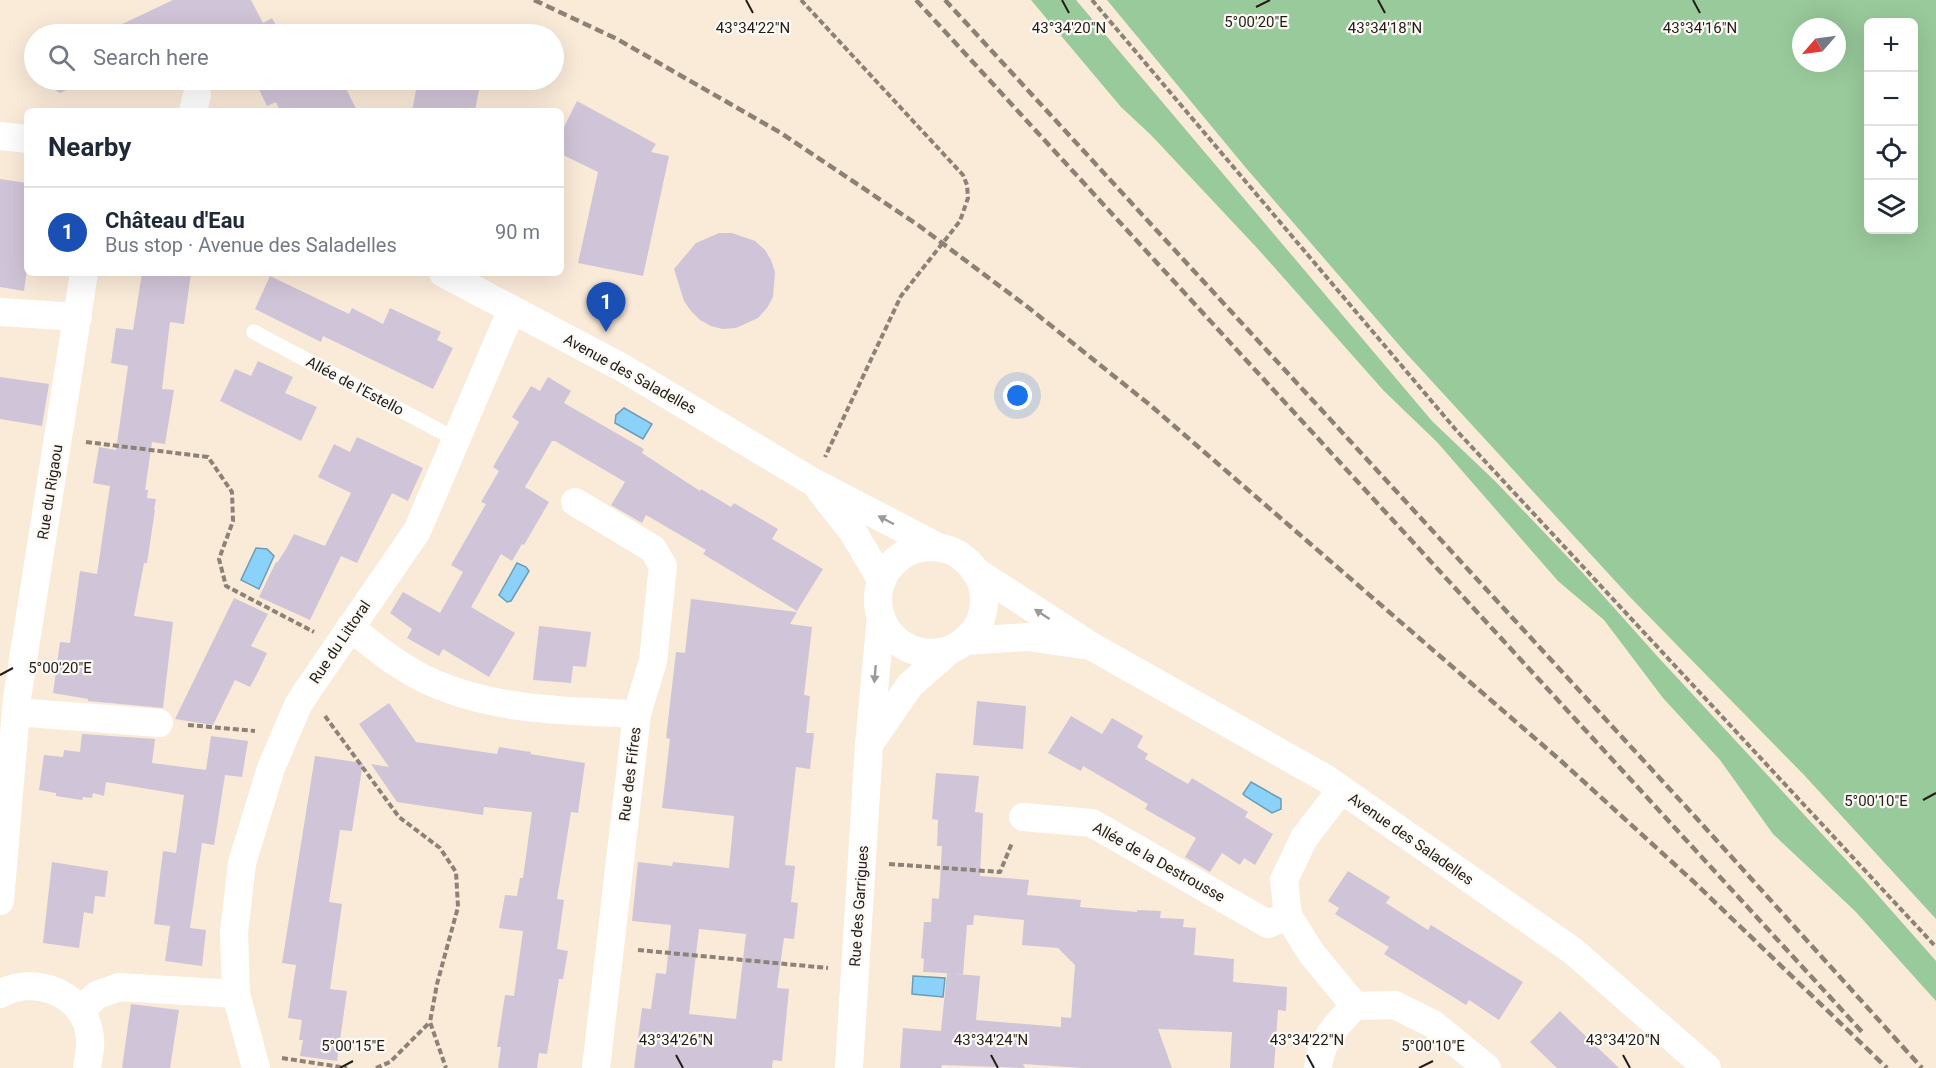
<!DOCTYPE html>
<meta charset="utf-8">
<style>
body{margin:0;font-family:Roboto,sans-serif;background:#f2f2f3;color:#1f2937}
.controls{position:absolute;right:18px;top:18px;display:grid;overflow:hidden;border-radius:9px;box-shadow:0 6px 24px #0002}
.controls button{width:54px;height:54px;display:grid;place-items:center;padding:0;border:0;border-bottom:2px solid #e0e1e3;background:#fff;color:#1f2937;font:30px sans-serif}
.compass{position:absolute;left:1792px;top:18px;width:54px;height:54px;border-radius:50%;background:#fff;box-shadow:0 6px 24px #0002;rotate:242deg}
.you{position:absolute;left:1018px;top:396px;width:21px;height:21px;margin:-15px;border:4px solid #fff;border-radius:50%;background:#1a73e8;box-shadow:0 0 0 9px #1a73e833}
.badge{display:grid;place-items:center;width:39px;height:39px;border-radius:50%;background:#523bb2;color:#fff;font-size:20px;font-weight:700}
.pin{position:absolute;translate:-50% -50px;filter:drop-shadow(0 2px 3px #0008)}
.pin::after{content:'';position:absolute;top:32px;width:21px;height:18px;background:inherit;clip-path:polygon(0 0,100% 0,50% 100%)}
.list{margin:0;padding:0;list-style:none}
h2{display:flex;justify-content:space-between;align-items:center;height:78px;margin:0;padding:0 24px;font-size:26px}
h2 small{font-size:20px;font-weight:400;color:#747a83}
.list li{display:grid;grid-template-columns:39px 1fr auto;gap:18px;align-items:center;box-sizing:border-box;height:90px;padding:0 24px;border-top:2px solid #e0e1e3}
.list b{display:block;font-size:22px;white-space:nowrap}
.list p{margin:0;font-size:20px;white-space:nowrap;color:#747a83}
.list em{font-size:20px;font-style:normal;color:#747a83}
.icon{flex:none;width:33px;height:33px;fill:none;stroke:currentColor;stroke-width:2;stroke-linecap:round;stroke-linejoin:round}
.map{position:relative;flex:none;width:1936px;height:1068px;overflow:hidden}
.search{position:absolute;background:#fff;box-shadow:0 6px 24px #0002;left:24px;top:24px;width:540px;height:66px;display:flex;align-items:center;gap:15px;box-sizing:border-box;padding:0 21px;border-radius:33px;color:#747a83;font-size:22px}
.panel{position:absolute;background:#fff;box-shadow:0 6px 24px #0002;left:24px;top:108px;width:540px;height:168px;border-radius:9px}
.map>svg:first-child{display:block}
</style>
<div class="map">
<svg width="1936" height="1068" viewBox="0 0 1936 1068">
<rect width="100%" height="100%" fill="#faead8"/>
<!-- green -->
<path fill="#99ca9b" fill-rule="evenodd" d="M1031,0H1076L1432,421L1495,481L1582,572L1658,657L1861,876L1936,961V1001L1855,911L1773,834L1720,760L1663,698L1604,620L1558,581L1437,442L1384,391L1258,249L1151,135L1121,107Z
M1107,0H1936V919L1805,776L1629,596L1405,352L1246,168ZM1868,22H1914V230H1868ZM1801,27H1837V63H1801Z"/>
<!-- water -->
<path fill="#8bd2fb" stroke="#6c9cb7" stroke-width="1.5" d="M624,408L652,424L643,439L615,423L616,415Z
M256,548L267,549L274,556L259,589L241,580Z
M517,563L526,567L529,571L511,601L507,602L499,595Z
M1251,782L1281,799V809L1272,813L1245,796L1243,794Z
M913,976L945,978L943,997L912,994Z"/>
<!-- building -->
<path fill="#d0c5d8" fill-rule="evenodd" d="M173,0H251L263,23L272,18L281,34H101Z
M91,25L95,34H71Z
M43,80H89L60,93L46,85Z
M245,80H342L357,111H280L276,102L267,106L256,83L249,86Z
M418,80H481L475,111H412Z
M577,101L656,144L651,152L669,156L643,276L578,263L598,172L561,154V133Z
M0,179L27,183V269L24,291L0,287Z
M719,233H732L755,241L765,250L771,260L775,272L773,297L767,308L758,318L736,328L723,329L711,326L700,320L691,311L684,301L674,269L696,243Z
M142,273H191L184,324L170,322L162,389L174,390L165,444L152,442L145,490H148L147,498L156,499L154,510H155L147,563H144L134,616L173,622L163,708L88,701V699L53,693L60,642L70,643L80,571L97,574L110,486L93,483L99,447L116,450L128,366L111,363L116,328L133,330Z
M270,276L349,314L352,308L383,324L390,308L441,332L437,340L453,348L433,389L323,336L321,342L255,309Z
M258,361L293,377L285,393L317,407L301,441L220,401L235,369L251,376Z
M0,377L49,384L42,426L0,419Z
M548,377L571,391L564,403L644,449L642,453L700,491L701,489L731,507L734,503L778,529L772,539L823,569L797,611L703,554L706,550L646,515L642,523L611,505L625,482L555,441H552L525,487L549,502L524,545L522,544L512,561L501,554L471,607L515,633L489,677L443,649L439,656L407,638L412,629L390,613L403,592L440,613L463,572L451,565L486,504L481,502L499,471L493,467L519,422L512,417L531,386L540,391Z
M357,437L423,468L408,501L392,493L357,563L341,556L310,620L259,597L276,562L277,563L286,549L294,534L325,546L351,493L318,477L334,444L350,452Z
M234,598L268,614L251,646L267,653L258,672L250,687L235,680L213,725L175,719Z
M691,599L797,612L790,624L812,627L804,695L810,696L806,733H814L810,769L796,767L785,865L795,866L791,902L798,903L794,939L784,938L777,988L789,989L782,1061L773,1060L772,1068H634L642,1008L651,1009L656,973L666,974L671,925L632,921L638,862L672,866L673,862L729,868L734,816L662,808L670,739L666,738L676,652L685,653ZM699,929L746,934L736,1019L689,1014Z
M539,626L591,632L586,667L573,666L571,683L533,680Z
M977,701L1026,706L1023,749L973,745Z
M389,703L416,742L497,754L499,747L531,752L530,754L585,763L578,813L571,812L557,899L564,900L557,949L568,951L563,979H559L547,1054L539,1053L537,1068H498L501,1047H497L505,995L514,996L523,931L499,928L505,895L517,896L520,878H523L532,812L484,807L483,815L397,802L371,764L389,767L359,724Z
M1071,716L1102,734L1112,718L1143,736L1137,747L1148,754L1145,759L1188,784L1192,778L1248,812L1245,817L1273,834L1255,865L1244,858L1240,865L1222,853L1210,872L1185,857L1196,838L1145,809L1148,804L1083,766L1081,771L1048,753Z
M82,734L155,739L152,763L206,770L211,736L248,741L242,777L225,775L214,845L202,843L190,928L206,930L202,966L165,961L170,926L154,924L163,851L176,853L184,795L106,782L104,796L93,793L92,798L83,797L82,800L56,796V793L39,790L44,755L63,757L64,750L80,752Z
M315,756L363,763L352,831L340,830L329,902L342,904L330,989L347,991L337,1061L300,1056L303,1040H299L302,1020L288,1018L296,965L282,963Z
M936,773L979,776L975,812L983,813L980,876L1029,880L1027,895L1081,900L1080,907L1137,912V910L1161,911L1160,918L1184,919L1183,927L1196,928L1194,955L1234,959L1233,982L1287,987L1286,1011L1278,1010L1274,1068H1230L1232,1032L1158,1029L1172,1068H1083L1023,1064L1025,1068L942,1065L941,1068H900L903,1028L941,1031L947,973L980,976L976,1020L1061,1027V1017L1071,1018L1075,965L1058,948L1022,945L1024,920L974,915L973,925H967L963,974L923,972L924,959L921,958L924,922H931L932,898L939,899L942,846H937L938,820L932,819Z
M52,862L108,871L105,897L95,896L93,914L84,912L79,948L43,943Z
M1348,871L1390,897L1386,903L1428,930L1431,925L1523,982L1499,1020L1469,1000L1466,1005L1384,954L1389,947L1335,914L1339,908L1328,901Z
M131,1004L179,1010L170,1068H122Z
M1560,1011L1570,1021L1619,1068H1557L1530,1042Z"/>
<g fill="none" stroke-linecap="round" stroke-linejoin="round">
<!-- path -->
<path stroke="#8d8277" stroke-width="4" stroke-dasharray="6 3" stroke-linecap="butt" d="M801,0L963,175L967,185L968,198L960,221L901,296L825,457
M1092,0L1456,430L1936,947
M86,442L208,457L232,492L233,521L219,559L226,586L314,632
M325,716L399,817L440,848L456,872L458,907L437,984L430,1022L446,1068
M188,725L255,731
M889,864L1000,872L1012,843
M638,950L828,968
M282,1058L347,1068
M376,1068L390,1062L430,1022"/>
<!-- service -->
<path stroke="#fff" stroke-width="15" d="M254,332L455,439"/>
<!-- minor -->
<path stroke="#fff" stroke-width="28" d="M193,111L197,95
M0,136L27,139
M443,273L623,368L813,482L938,547
M0,312L78,317
M820,490L853,532L882,581
M575,502L653,549L663,566L653,661L637,714
M878 600a53 53 0 1 1 106 0a53 53 0 1 1-106 0Z
M974,570L1091,646L1325,778L1573,951L1707,1068
M350,627C377,649 405,672 438,685C501,711 570,711 637,714L596,1068
M965,641L1027,637L1083,645
M16,712L159,723
M870,743L910,685L950,650
M1023,817L1092,823L1268,924L1288,916
M0,901L17,698L84,273
M0,994C33,975 81,992 89,1031C92,1044 89,1055 87,1068
M1355,1006L1395,1005L1433,1024L1487,1068
M80,1011L97,995L119,987L236,994
M256,1068L236,994L234,932L242,863L271,768L298,705L307,691L417,531L512,309
M849,1068L869,745L881,616
M1318,1068C1320,1041 1337,1024 1355,1006L1312,954L1288,916L1284,880L1304,838L1341,790"/>
<!-- rail -->
<path stroke="#8c8175" stroke-width="4.5" stroke-dasharray="9 4.5" stroke-linecap="butt" d="M534,0L617,39L781,133L918,225L1029,308L1150,405L1560,760L1694,882L1887,1068
M916,0L1863,1033
M945,0L1700,822L1922,1068"/>
</g>
<!-- one-way arrows -->
<defs><path id="oneway-solid" d="M-6-.8H1V-3.2L6.5 0L1 3.2V.8H-6Z" transform="scale(1.5)"/></defs>
<g fill="#9c9997">
<use href="#oneway-solid" transform="translate(886 520) rotate(-152)"/>
<use href="#oneway-solid" transform="translate(1042 614) rotate(-147)"/>
<use href="#oneway-solid" transform="translate(875 674) rotate(95)"/>
</g>
<!-- ticks -->
<path fill="none" stroke="#231d17" stroke-width="2" d="M746,0L753,13M1062,0L1069,13M1378,0L1385,13M1693,0L1700,13M1256,7L1270,0M0,675L13,668M1923,800L1936,793M676,1055L683,1068M991,1055L998,1068M1307,1055L1314,1068M1623,1055L1630,1068M340,1068L353,1061M1419,1068L1433,1061"/>
<g text-anchor="middle" dominant-baseline="central" stroke-width="4.5" stroke-linejoin="round" paint-order="stroke">
<!-- street labels -->
<g font-size="15" fill="#231d17" stroke="#fdfaf6">
<text transform="translate(630 374) rotate(29)">Avenue des Saladelles</text>
<text transform="translate(355 386) rotate(28)">Allée de l'Estello</text>
<text transform="translate(50 492) rotate(-81)">Rue du Rigaou</text>
<text transform="translate(340 642) rotate(-56)">Rue du Littoral</text>
<text transform="translate(630 774) rotate(-83)">Rue des Fifres</text>
<text transform="translate(1411 839) rotate(35)">Avenue des Saladelles</text>
<text transform="translate(1159 862) rotate(29)">Allée de la Destrousse</text>
<text transform="translate(859 906) rotate(-86)">Rue des Garrigues</text>
</g>
</g>
<g font-size="15" text-anchor="middle" fill="#231d17" stroke="#fdfaf6" stroke-width="4.5" stroke-linejoin="round" paint-order="stroke">
<text x="1256" y="27">5°00'20"E</text>
<text x="753" y="33">43°34'22"N</text>
<text x="1385" y="33">43°34'18"N</text>
<text x="1700" y="33">43°34'16"N</text>
<text x="1069" y="33">43°34'20"N</text>
<text x="60" y="673">5°00'20"E</text>
<text x="1876" y="806">5°00'10"E</text>
<text x="676" y="1045">43°34'26"N</text>
<text x="991" y="1045">43°34'24"N</text>
<text x="1307" y="1045">43°34'22"N</text>
<text x="1623" y="1045">43°34'20"N</text>
<text x="353" y="1051">5°00'15"E</text>
<text x="1433" y="1051">5°00'10"E</text>
</g>
</svg>
<div class="controls">
<button>+</button>
<button>−</button>
<button><svg class="icon" aria-label="locate" viewBox="0 0 24 24"><circle cx="12" cy="12" r="6"/><path d="M12 2v4M12 18v4M2 12h4M18 12h4"/></svg></button>
<button><svg class="icon" aria-label="layers" viewBox="0 0 24 24"><path d="M12 4l9 5-9 5-9-5zM3 14l9 5 9-5"/></svg></button>
</div>
<svg class="compass" viewBox="-18 -18 36 36"><path d="M0-13l5 13h-10z" fill="#e53935"/><path d="M0 13l5-13h-10z" fill="#747a83"/></svg>
<div class="you"></div>
<div class="pin badge" style="left:606px;top:332px;background:#1a4fb4">1</div>
<div class="search"><svg class="icon" aria-label="search" viewBox="0 0 24 24"><circle cx="10" cy="10" r="6"/><path d="M15 15l6 6"/></svg>Search here</div>
<section class="panel">
<h2>Nearby<small></small></h2>
<ul class="list">
<li><span class="badge" style="background:#1a4fb4">1</span><div><b>Château d'Eau</b><p>Bus stop · Avenue des Saladelles</p></div><em>90 m</em></li>
</ul>
</section>
</div>
